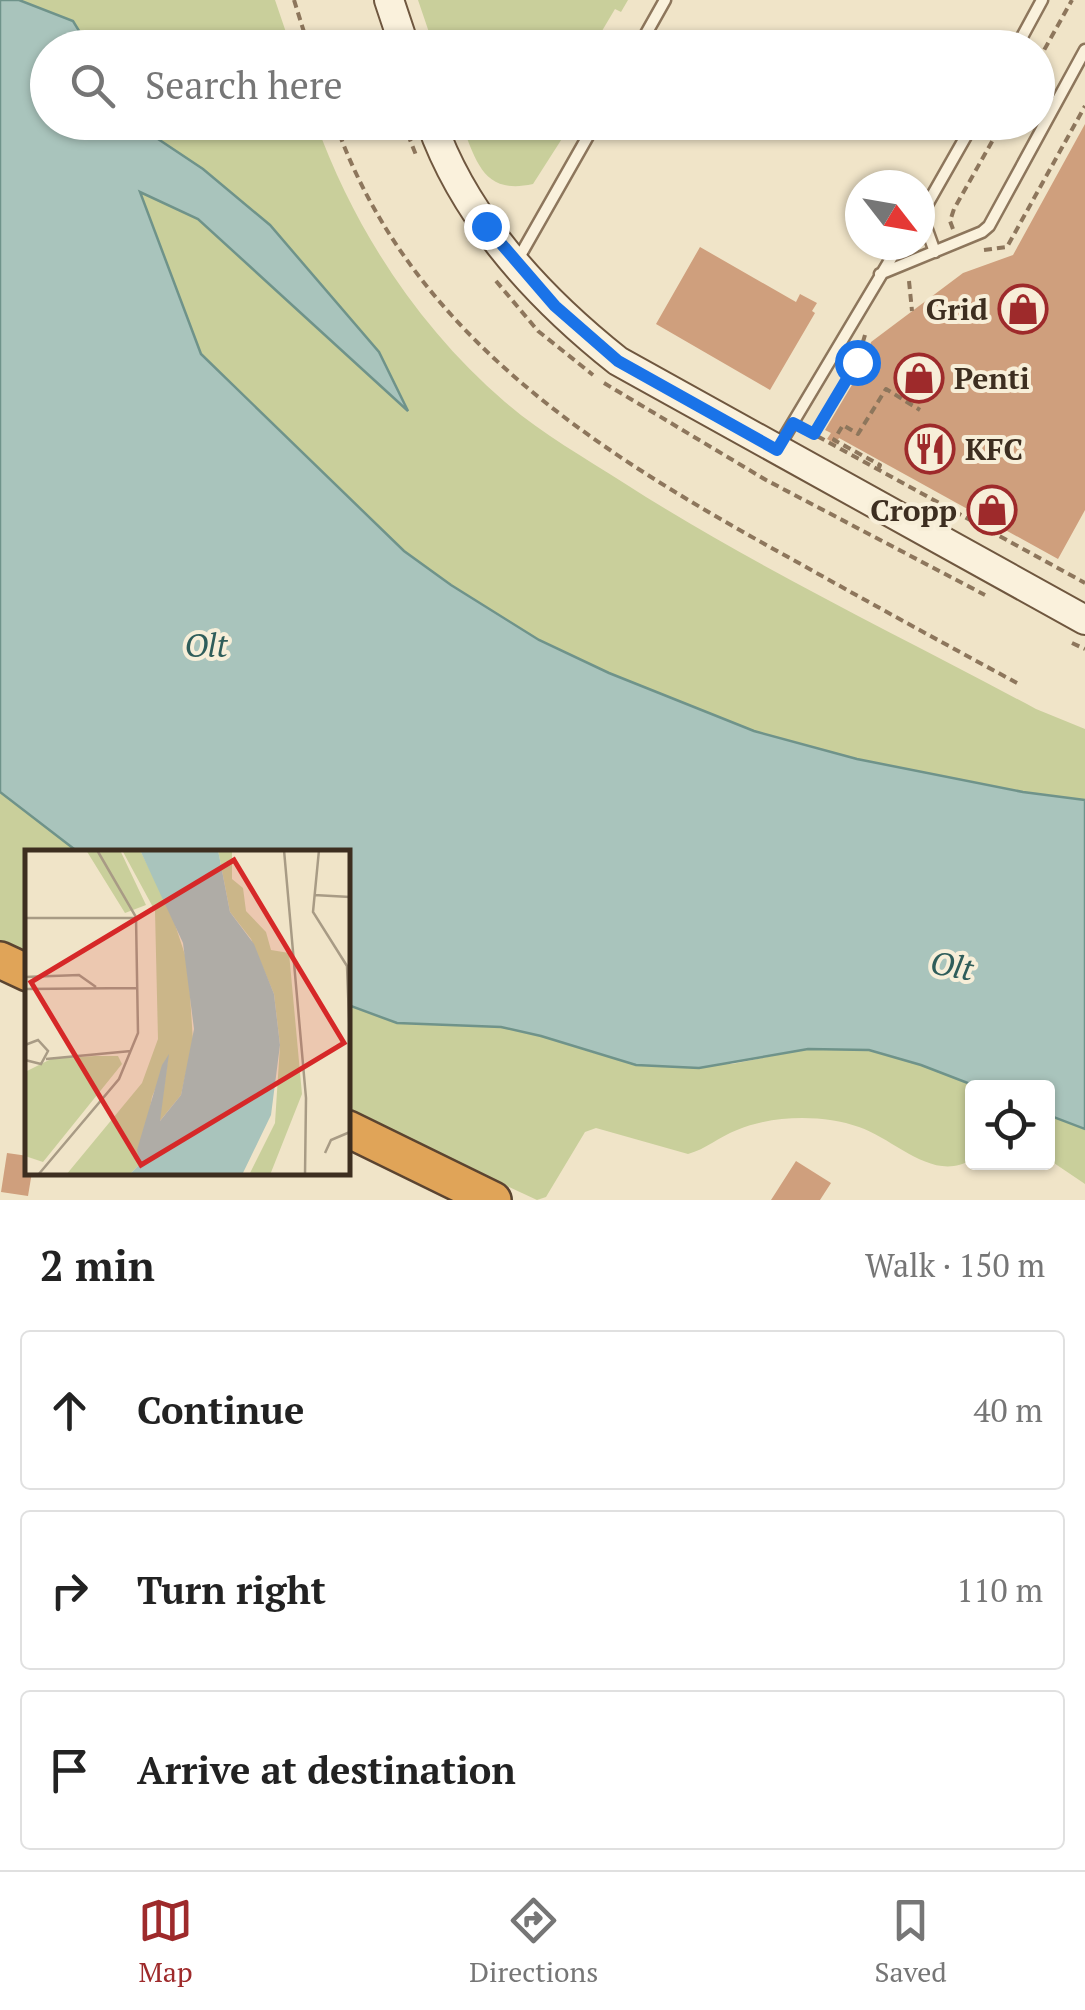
<!DOCTYPE html>
<meta charset="utf-8">
<style>
body{margin:0;font-family:"PT Serif",serif;background:#f2f2f2;color:#222}
.controls{position:absolute;right:30px;bottom:30px;display:grid;overflow:hidden;border-radius:10px;box-shadow:0 2px 8px #0004}
.controls button{width:90px;height:90px;display:grid;place-items:center;padding:0;border:0;border-bottom:2px solid #e0e0e0;background:#fff;color:#222;font:50px sans-serif}
.compass{position:absolute;left:845px;top:170px;width:90px;height:90px;border-radius:50%;background:#fff;box-shadow:0 2px 8px #0004;rotate:121deg}
.stop{position:absolute;width:30px;height:30px;margin:-22px;border:8px solid #1a73e8;border-radius:50%;background:#fff}
.stop.end{background:#1a73e8;border-color:#fff;box-shadow:0 2px 10px #0008}
.list{margin:0;padding:0;list-style:none}
h2{display:flex;justify-content:space-between;align-items:center;height:130px;margin:0;padding:0 40px;font-size:42px}
h2 small{font-size:32px;font-weight:400;color:#767676}
.list li{display:grid;grid-template-columns:65px 1fr auto;gap:30px;align-items:center;box-sizing:border-box;height:160px;margin:0 20px 20px;padding:0 20px;border:2px solid #e0e0e0;border-radius:10px}
.list b{display:block;font-size:38px;white-space:nowrap}
.list em{font-size:32px;font-style:normal;color:#767676}
.icon{flex:none;width:55px;height:55px;fill:none;stroke:currentColor;stroke-width:2;stroke-linecap:round;stroke-linejoin:round}
.map{position:relative;flex:none;width:1085px;height:1200px;overflow:hidden}
.search{position:absolute;background:#fff;box-shadow:0 2px 8px #0004;left:30px;right:30px;top:30px;height:110px;display:flex;align-items:center;gap:25px;box-sizing:border-box;padding:0 35px;border-radius:55px;color:#767676;font-size:38px}
.sheet{height:670px;background:#fff}
nav{display:flex;justify-content:space-around;align-items:center;box-sizing:border-box;height:140px;border-top:2px solid #e0e0e0;background:#fff;font-size:28px;color:#767676}
nav a{display:grid;justify-items:center;gap:5px}
nav .on{color:#9e2a2b}
.map>svg:first-child{display:block}
</style>
<div class="map">
<svg width="1085" height="1200" viewBox="0 0 1085 1200">
<rect width="100%" height="100%" fill="#f0e4c8"/>
<!-- green -->
<path fill="#c9cf9b" d="M19,0H275L291,47H89L73,21Z
M418,0H628L621,12L615,9L596,41L601,48L434,47Z
M134,123H316C354,229 419,328 505,402C541,433 583,457 624,483C755,567 898,635 1036,709L1085,729V800L1023,792L857,759L754,731L609,673L539,640L451,585L404,551L201,353L139,191L198,218L405,408L270,225L203,169Z
M461,123H572L533,184C483,195 477,162 461,123Z
M0,792L78,852H28L27,955L0,942Z
M348,1005L397,1023L501,1027L541,1036L597,1054L732,1064L808,1049L869,1050L921,1065L978,1087L972,1088V1159C934,1184 895,1139 859,1127C823,1114 772,1115 737,1130C719,1137 706,1149 688,1154L596,1128L585,1132L546,1197L537,1200L348,1112Z
M1048,1115L1085,1129V1184L1048,1159Z"/>
<!-- water -->
<path fill="#a9c4bc" stroke="#6f938a" stroke-width="2.5" d="M0,0H19L73,21L89,47L48,48V122L134,123L203,169L270,225L379,352L408,411L198,219L140,192L201,354L404,551L451,585L539,640L609,673L754,731L857,759L1023,792L1085,800V1129L1048,1115V1088L978,1087L921,1065L869,1050L808,1049L699,1068L636,1065L541,1036L501,1027L397,1023L348,1005V852H78L0,792Z"/>
<!-- building -->
<path fill="#cf9f7d" d="M1085,124V510L1058,559L839,438L836,444L827,439L831,433L825,430L868,358L871,342L963,273L1013,255Z
M700,247L796,302L800,294L817,303L812,311L815,313L770,390L656,324Z
M7,1153L28,1156V1172H32L28,1196L1,1192Z
M796,1161L831,1183L820,1200H771Z"/>
<g fill="none" stroke-linecap="round" stroke-linejoin="round">
<!-- lane casing -->
<g stroke="#8d765c" stroke-width="15">
<path id="lane" d="M638,48L665,0
M1016,48L1042,0
M922,216L935,252
M920,217L974,122
M517,261L596,122
M880,274L982,232L989,226L1085,50
M779,446L899,245"/>
</g>
<!-- secondary casing -->
<g stroke="#6f573f" stroke-width="32">
<path id="secondary" d="M389,0L405,48
M431,122C465,219 540,299 618,361L1085,620"/>
</g>
<!-- highway casing -->
<g stroke="#5b4430" stroke-width="40">
<path id="highway" d="M0,960L28,973
M348,1129L493,1200"/>
</g>
<!-- path -->
<path stroke="#8d765c" stroke-width="4" stroke-dasharray="8 5" stroke-linecap="butt" d="M294,0L309,48
M1038,61L1072,0
M335,122C411,339 606,457 797,562C870,603 943,643 1017,683
M403,122L416,155
M953,229L950,221L954,209L1003,122
M984,250L1007,247L1085,106
M496,281L538,331L593,375
M909,281L912,311
M604,383L766,480L985,595
M806,430L1085,583
M814,434L857,362L865,335
M878,470L880,465L834,440L843,425L858,434L886,389L920,410
M1072,643L1085,649"/>
<!-- lane -->
<use href="#lane" stroke="#faf1dc" stroke-width="10"/>
<!-- secondary -->
<use href="#secondary" stroke="#faf1dc" stroke-width="28"/>
<!-- highway -->
<use href="#highway" stroke="#e0a458" stroke-width="35"/>
</g>
<g fill="none" stroke-linecap="round" stroke-linejoin="round">
<!-- route -->
<path stroke="#1a73e8" stroke-width="12" d="M486,226L555,306L618,361L777,450L793,423L814,434L857,362"/>
</g>
<!-- icons -->
<defs>
<g id="shop-ring" transform="scale(2.5)"><circle r="9.5" fill="#f7eed8" stroke="#9e2a2b" stroke-width="1.5"/><path d="M-5-2.5h2.3a2.7 3.5 0 0 1 5.4 0H5L5.5 6h-11ZM-1.5-2.5h3a1.5 2.3 0 0 0-3 0Z" fill="#9e2a2b"/></g>
<g id="restaurant-ring" transform="scale(2.5)"><circle r="9.5" fill="#f7eed8" stroke="#9e2a2b" stroke-width="1.5"/><path d="M-5-6h1v4h1v-4h1v4h1v-4h1v5L-1.5 .5V6h-2V.5L-5-1ZM5-6V6H3V1.5H1.5Q1.5-4 5-6Z" fill="#9e2a2b"/></g>
</defs>
<g fill-rule="evenodd">
<use href="#shop-ring" x="1023" y="309"/>
<use href="#shop-ring" x="919" y="378"/>
<use href="#restaurant-ring" x="930" y="449"/>
<use href="#shop-ring" x="992" y="510"/>
</g>
<g text-anchor="middle" dominant-baseline="central" stroke-width="8" stroke-linejoin="round" paint-order="stroke">
<!-- poi labels -->
<g font-size="30" font-weight="bold" fill="#3d2e20" stroke="#f7eed8" text-anchor="end">
<text x="988" y="309">Grid</text>
<text x="954" y="378" text-anchor="start">Penti</text>
<text x="965" y="449" text-anchor="start">KFC</text>
<text x="957" y="510">Cropp</text>
</g>
<!-- water labels -->
<g font-size="32" font-style="italic" fill="#2f5d5a" stroke="#f7eed8">
<text x="206" y="645">Olt</text>
<text transform="translate(952 965) rotate(10)">Olt</text>
</g>
</g>
<!-- overview -->
<g transform="translate(25 850)">
<rect width="325" height="325" fill="#f0e4c8"/>
<path d="M61,0H95L121,55L100,63ZM97,0H115L146,62L163,114L168,191L156,245L134,272L143,208L127,247L115,314L104,325H41L117,233L133,189L130,61ZM193,0H207V29L218,38L221,61L241,82L246,100L264,103L277,244L245,325H224L250,273L255,195L249,144L226,89L205,62ZM70,206H93L97,214L18,312L0,306V222L26,209Z" fill="#c9cf9b"/>
<path d="M115,0H193L205,62L229,94L249,144L255,195L246,265L217,325H104L115,314L112,300L137,215L144,204L135,271L156,245L169,179L158,93Z" fill="#a9c4bc"/>
<path fill="none" stroke="#a89b85" stroke-width="2.5" d="M259,0L281,248L280,325M294,0L288,62L322,116L325,194M289,45L325,47M0,68H111M0,127L54,125L71,137M0,139L112,138M0,195L13,190L23,201L16,214L0,210M21,209L106,201M300,303L306,290L325,282M13,325L94,229L113,183L111,67L72,0"/>
<path fill="#d62828" fill-opacity="0.15" stroke="#d62828" stroke-width="5" d="M209,10L319,193L116,315L6,132Z"/>
<rect width="325" height="325" fill="none" stroke="#3d2e20" stroke-width="5"/>
</g>
</svg>
<div class="controls">
<button><svg class="icon" aria-label="locate" viewBox="0 0 24 24"><circle cx="12" cy="12" r="6"/><path d="M12 2v4M12 18v4M2 12h4M18 12h4"/></svg></button>
</div>
<svg class="compass" viewBox="-18 -18 36 36"><path d="M0-13l5 13h-10z" fill="#e53935"/><path d="M0 13l5-13h-10z" fill="#767676"/></svg>
<div class="stop" style="left:857px;top:362px"></div>
<div class="stop end" style="left:486px;top:226px"></div>
<div class="search"><svg class="icon" aria-label="search" viewBox="0 0 24 24"><circle cx="10" cy="10" r="6"/><path d="M15 15l6 6"/></svg>Search here</div>
</div>
<section class="sheet">
<h2>2 min<small>Walk · 150 m</small></h2>
<ul class="list">
<li><svg class="icon" aria-label="ahead" viewBox="0 0 24 24"><path d="M12 20V5M6 11l6-6 6 6"/></svg><div><b>Continue</b></div><em>40 m</em></li>
<li><svg class="icon" aria-label="right" viewBox="0 0 24 24"><path d="M7 20v-9h11M14 6l5 5-5 5"/></svg><div><b>Turn right</b></div><em>110 m</em></li>
<li><svg class="icon" aria-label="arrive" viewBox="0 0 24 24"><path d="M6 21V4h12l-3 4 3 4H6"/></svg><div><b>Arrive at destination</b></div></li>
</ul>
</section>
<nav>
<a class="on"><svg class="icon" aria-label="map" viewBox="0 0 24 24"><path d="M3 6l6-2 6 2 6-2v14l-6 2-6-2-6 2zM9 4v14M15 6v14"/></svg>Map</a>
<a><svg class="icon" aria-label="directions" viewBox="0 0 24 24"><path d="M12 3l9 9-9 9-9-9zM9 14v-3h6M13 9l2 2-2 2"/></svg>Directions</a>
<a><svg class="icon" aria-label="saved" viewBox="0 0 24 24"><path d="M7 4h10v16l-5-4-5 4z"/></svg>Saved</a>
</nav>
